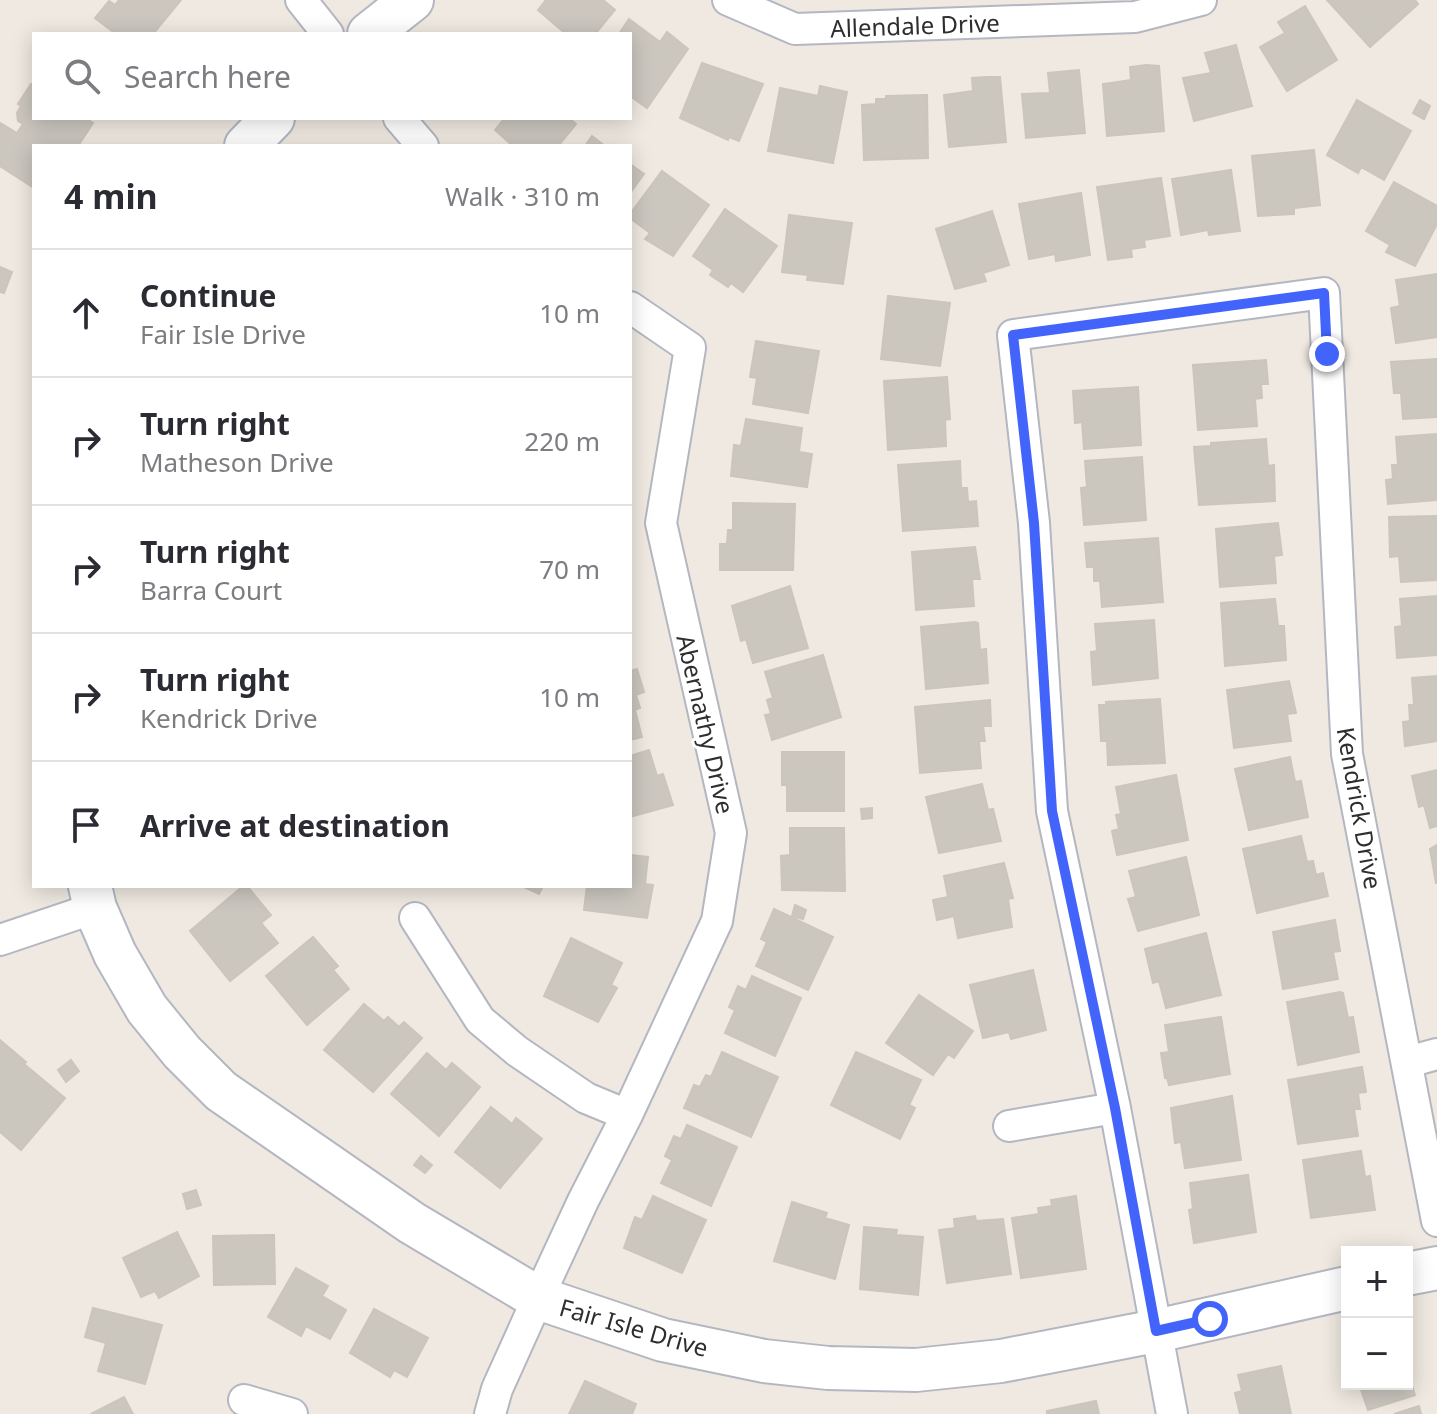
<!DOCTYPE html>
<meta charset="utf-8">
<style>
body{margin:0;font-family:"Noto Sans",sans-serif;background:#f7f7f7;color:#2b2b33}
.controls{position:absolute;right:24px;bottom:24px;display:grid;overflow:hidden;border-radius:0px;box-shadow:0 4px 20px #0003}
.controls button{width:72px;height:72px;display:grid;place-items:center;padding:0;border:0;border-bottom:2px solid #e1e1e2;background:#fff;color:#2b2b33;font:40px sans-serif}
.stop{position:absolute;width:24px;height:24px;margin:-18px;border:6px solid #4264fb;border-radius:50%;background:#fff}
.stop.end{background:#4264fb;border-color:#fff;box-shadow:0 2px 8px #0008}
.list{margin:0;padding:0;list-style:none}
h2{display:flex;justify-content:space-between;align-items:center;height:104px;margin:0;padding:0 32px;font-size:34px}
h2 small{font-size:26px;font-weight:400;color:#7c7c81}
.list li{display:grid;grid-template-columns:52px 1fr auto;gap:24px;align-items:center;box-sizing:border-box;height:128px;padding:0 32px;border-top:2px solid #e1e1e2}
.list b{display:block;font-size:30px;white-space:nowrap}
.list p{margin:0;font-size:26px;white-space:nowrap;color:#7c7c81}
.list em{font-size:26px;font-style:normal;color:#7c7c81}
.icon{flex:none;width:44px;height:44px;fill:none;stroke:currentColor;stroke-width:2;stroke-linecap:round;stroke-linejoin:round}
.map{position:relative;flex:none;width:1437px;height:1414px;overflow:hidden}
.search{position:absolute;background:#fff;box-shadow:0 4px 20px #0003;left:32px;top:32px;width:600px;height:88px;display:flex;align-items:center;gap:20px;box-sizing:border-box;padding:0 28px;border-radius:0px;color:#7c7c81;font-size:30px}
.panel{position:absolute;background:#fff;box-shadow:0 4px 20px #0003;left:32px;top:144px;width:600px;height:744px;border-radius:0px}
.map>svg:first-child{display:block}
</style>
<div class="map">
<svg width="1437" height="1414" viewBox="0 0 1437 1414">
<rect width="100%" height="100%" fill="#efe9e1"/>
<!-- building -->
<path fill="#cbc7bf" stroke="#cbc5ba" stroke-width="2" d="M119,0H181L153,34H116L95,18L109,1L115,5Z
M546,0H603L615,10L595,34H566L538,10Z
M1327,0H1415L1418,4L1370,47Z
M1305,6L1337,60L1287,91L1260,47L1285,33L1278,22Z
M629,19L660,42L667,32L688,49L647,108L630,96V34H619Z
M1236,45L1252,106L1194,121L1183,78L1211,73L1205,53Z
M702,63L763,84L739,141L729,137L728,140L680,118Z
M1146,65L1159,66L1164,131L1107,136L1103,84L1131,80L1130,67Z
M1079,70L1085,133L1026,138L1022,94L1050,93L1048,73Z
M988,77H1000L1006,142L949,147L944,95L973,91L972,78Z
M31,84L34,86V118H85L93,123L78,146H34V188L0,166V123L17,133L23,124L18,121L17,113L21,106L18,104Z
M820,86L847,92L833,163L768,151L780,88L818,96Z
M927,95L928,158L864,160L862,105L876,104V99H886V96Z
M1357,100L1411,131L1384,180L1361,167L1358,173L1327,155Z
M1420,100L1430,106L1424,119L1413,113Z
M505,118H569L576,124L558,146H513L495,130Z
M592,136L605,146H585Z
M1314,150L1320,205L1294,208V214L1258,216L1252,156Z
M630,164L644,174L630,193Z
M1231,170L1240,231L1209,235L1208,230L1181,235L1172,179Z
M662,171L709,205L673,256L645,239L650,233L630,218V214Z
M1161,178L1170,236L1144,240L1145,247L1131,249L1132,257L1108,260L1097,187Z
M1394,182L1437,206V224L1415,266L1386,252L1390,245L1366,231Z
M1081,193L1090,255L1056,261L1055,254L1029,259L1019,204Z
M725,209L777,246L743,292L731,283L728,287L710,275L713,270L693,256Z
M992,211L1009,265L983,273L986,281L955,289L936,229Z
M789,215L852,223L843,284L807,280L808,275L782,272Z
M0,267L12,272L4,293L0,292Z
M1437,274V337L1396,343L1391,308L1400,306L1396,280Z
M888,296L950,303L940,366L881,359Z
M756,341L819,351L808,413L753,404L757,378L750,377Z
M1437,359V417L1403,419L1401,393H1394L1391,362Z
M1266,360L1268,384H1261L1262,398L1255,399L1257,426L1198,430L1193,365Z
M947,377L950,419L945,420L946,446L888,450L884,381Z
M1138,387L1141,445L1084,449L1082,422L1075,423L1073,391Z
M746,419L802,428L799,452L812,454L807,487L731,476L734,445L741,446Z
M1437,434V500L1388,504L1386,480L1393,479L1392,465H1398L1396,437Z
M1266,439L1268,466L1274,465L1275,501L1199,505L1194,447L1211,446V443Z
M1142,457L1146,520L1084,525L1081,488L1087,487L1085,461Z
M960,461L961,488H967L968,502L976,501L978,526L903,531L898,465Z
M733,503L795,504L793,570H720V544H727L728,530H733Z
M1437,516V580L1401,582L1399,556L1390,557L1389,517Z
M1278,523L1282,555L1274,556L1276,583L1220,587L1216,529Z
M1158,538L1163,602L1102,607L1100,581H1094V567H1087L1085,543Z
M975,547L980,579H972L974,606L916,610L912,552Z
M790,586L808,648L753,663L746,639L741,641L732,606Z
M1437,596V655L1397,658L1395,627L1402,626L1400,599Z
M1275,599L1278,626H1284L1286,660L1225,666L1221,603Z
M1154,620L1158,678L1093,685L1091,652L1097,651L1095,624Z
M975,622L978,623L980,650L986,649L988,683L926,689L921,627Z
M823,655L841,717L772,740L765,715L771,714L767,700L773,698L765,672Z
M637,669L644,692L636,695L640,708L635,710L642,737L630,740V671Z
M1437,676V741L1405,746L1403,722L1410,721L1409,705H1414L1412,678Z
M1289,681L1296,713L1287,714L1291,741L1234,748L1227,690Z
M1160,699L1165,763L1108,765L1107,741H1101L1099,705H1106V702Z
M990,700L991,726H983L985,741H979L981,768L920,773L915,707Z
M649,750L657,776L663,774L673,805L630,817V756Z
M782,752H844V811H787V785H782Z
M1290,757L1295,782L1301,781L1308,817L1249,830L1235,769Z
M1437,770V826L1430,828L1424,805L1419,807L1412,776Z
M1176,775L1188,840L1117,855L1112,831L1119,829L1116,815L1121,814L1116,787Z
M982,784L988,810L993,809L1001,841L939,853L926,797Z
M872,808V818L862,819L861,809Z
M790,828H844L845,891L782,890L781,856L790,855Z
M1301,836L1307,862L1313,861L1316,875L1323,873L1328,896L1257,913L1243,849Z
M1437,845V883H1436L1430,849Z
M630,855L648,857L645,884L653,885L647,918L584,910L587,886H630Z
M1186,857L1199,915L1138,931L1128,899L1136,897L1129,871Z
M1004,863L1013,898L1008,899L1012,927L958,938L954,916L937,920L933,900L948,897L944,876Z
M243,886H247L271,915L261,923L278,943L230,981L190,931Z
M522,886H543L539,894Z
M795,905L806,910L803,919L792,916Z
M774,909L833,937L808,990L756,966L767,942L761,939Z
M1335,920L1340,951L1333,952L1338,979L1283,989L1273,932Z
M1206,933L1221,995L1166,1008L1159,981L1153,983L1145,949Z
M313,937L338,966L333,970L349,989L307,1025L266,976Z
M571,938L622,963L611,985L617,988L598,1022L544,996Z
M1033,970L1046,1030L1011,1039L1009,1032L983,1038L970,985Z
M752,976L801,998L775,1056L725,1033L735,1010L729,1007L738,986L746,990Z
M1340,992L1343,993L1348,1018L1353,1017L1359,1052L1298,1065L1287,1002Z
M919,995L973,1031L954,1058L948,1054L933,1075L886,1043Z
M364,1004L384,1021L388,1017L399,1027L404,1022L422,1038L373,1092L324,1050Z
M1221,1017L1230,1074L1169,1085L1167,1078H1165L1161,1053L1169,1052L1165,1025Z
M0,1040L26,1062L24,1064L65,1098L21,1150L0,1132Z
M722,1052L778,1077L751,1137L684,1108L694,1085L700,1087L706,1075L711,1077Z
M856,1052L921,1080L909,1105L915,1108L900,1139L831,1105Z
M427,1053L446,1070L452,1063L480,1087L439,1136L391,1094Z
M71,1060L79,1071L66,1082L58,1070Z
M1362,1067L1366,1092L1358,1093L1360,1109H1354L1358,1136L1298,1144L1288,1080Z
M1232,1096L1241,1160L1185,1168L1181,1142L1175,1143L1171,1108Z
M491,1107L512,1124L516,1118L542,1139L500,1188L455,1152Z
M687,1125L737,1147L711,1206L661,1183L672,1160L665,1156L674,1136L681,1139Z
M1361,1151L1365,1177L1370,1176L1375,1210L1311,1218L1303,1160Z
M421,1156L432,1165L425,1173L414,1165Z
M1248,1175L1256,1232L1194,1243L1189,1210L1193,1209L1190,1183Z
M196,1190L201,1205L187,1209L183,1194Z
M653,1196L706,1220L682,1273L624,1248L635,1217L642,1220Z
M1076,1196L1086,1269L1021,1278L1012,1218L1039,1214L1038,1208L1052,1206L1051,1200Z
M792,1202L827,1213L825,1218L849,1225L835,1279L774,1261Z
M975,1216L976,1221L1003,1219L1011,1274L947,1283L939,1230L955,1228L954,1219Z
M864,1227L897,1230L896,1235L923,1237L918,1295L860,1289Z
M177,1232L199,1276L159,1298L155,1291L141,1297L123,1258Z
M274,1235L275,1284L214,1285L213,1236Z
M296,1268L328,1286L322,1296L346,1310L330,1339L306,1326L301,1336L268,1317Z
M93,1308L162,1325L145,1384L98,1371L106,1343L85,1337Z
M374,1309L428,1338L407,1377L394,1370L390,1377L350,1353Z
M1281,1366L1291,1414H1240L1235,1393L1242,1391L1238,1375Z
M1407,1370L1415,1395L1368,1410L1359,1384H1407Z
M585,1381L636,1404L632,1414H569Z
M124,1397L133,1414H91Z
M1096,1401L1099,1414H1047V1411Z
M1419,1406L1421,1414H1394Z"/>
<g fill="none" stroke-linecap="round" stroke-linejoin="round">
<!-- street casing -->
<g stroke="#b4b7c1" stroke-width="34">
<path id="street" d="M301,0L328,34
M728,0L795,29L1135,17L1201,0
M399,118L423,146
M415,918L480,1020L517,1051L586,1098L627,1115
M0,940L95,908
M1408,1062L1437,1054
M1009,1126L1115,1108
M244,1400L292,1414
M490,1414L497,1389L538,1298L583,1201L627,1115L717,921L731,833L661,523L690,348L630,307
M1172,1414L1115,1108L1052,811L1034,523L1013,335L1324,293L1347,754L1437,1221"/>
</g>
<!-- secondary casing -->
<g stroke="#b4b7c1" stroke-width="46">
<path id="secondary" d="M369,34L412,0
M246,146L273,118
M90,886L95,908L115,954L147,1009L182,1052L221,1091L412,1223L538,1298L663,1340L764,1361L828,1368L916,1370L1001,1361L1156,1331L1347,1288
M1407,1274L1437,1268"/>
</g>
<!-- street -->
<use href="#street" stroke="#fff" stroke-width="30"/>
<!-- secondary -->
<use href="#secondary" stroke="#fff" stroke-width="42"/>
</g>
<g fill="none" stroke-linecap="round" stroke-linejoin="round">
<!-- route -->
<path stroke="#4264fb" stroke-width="10" d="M1210,1319L1156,1331L1115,1108L1052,811L1034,523L1013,335L1324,293L1327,354"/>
</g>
<g text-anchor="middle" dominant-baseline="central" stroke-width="6" stroke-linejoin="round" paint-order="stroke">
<!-- street labels -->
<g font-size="24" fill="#2e2e2e" stroke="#fff">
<text transform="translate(915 25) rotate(-2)">Allendale Drive</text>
<text transform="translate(706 724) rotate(77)">Abernathy Drive</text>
<text transform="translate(1360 808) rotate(80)">Kendrick Drive</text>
<text transform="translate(634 1327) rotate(16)">Fair Isle Drive</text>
</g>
</g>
</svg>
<div class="controls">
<button>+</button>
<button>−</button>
</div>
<div class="stop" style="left:1210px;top:1319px"></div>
<div class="stop end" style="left:1327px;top:354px"></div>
<div class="search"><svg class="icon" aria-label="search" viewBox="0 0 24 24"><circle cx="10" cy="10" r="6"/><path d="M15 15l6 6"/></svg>Search here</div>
<section class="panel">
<h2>4 min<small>Walk · 310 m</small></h2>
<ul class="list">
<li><svg class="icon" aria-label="ahead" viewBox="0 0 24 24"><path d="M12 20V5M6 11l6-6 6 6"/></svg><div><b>Continue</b><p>Fair Isle Drive</p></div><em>10 m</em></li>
<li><svg class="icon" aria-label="right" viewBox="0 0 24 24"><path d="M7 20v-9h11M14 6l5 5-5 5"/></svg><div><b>Turn right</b><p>Matheson Drive</p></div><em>220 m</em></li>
<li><svg class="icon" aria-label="right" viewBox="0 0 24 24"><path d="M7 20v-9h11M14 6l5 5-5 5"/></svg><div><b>Turn right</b><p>Barra Court</p></div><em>70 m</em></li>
<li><svg class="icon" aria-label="right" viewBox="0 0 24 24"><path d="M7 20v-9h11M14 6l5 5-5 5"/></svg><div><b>Turn right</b><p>Kendrick Drive</p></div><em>10 m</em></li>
<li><svg class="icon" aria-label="arrive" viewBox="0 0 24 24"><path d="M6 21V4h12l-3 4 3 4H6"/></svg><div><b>Arrive at destination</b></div></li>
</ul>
</section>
</div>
